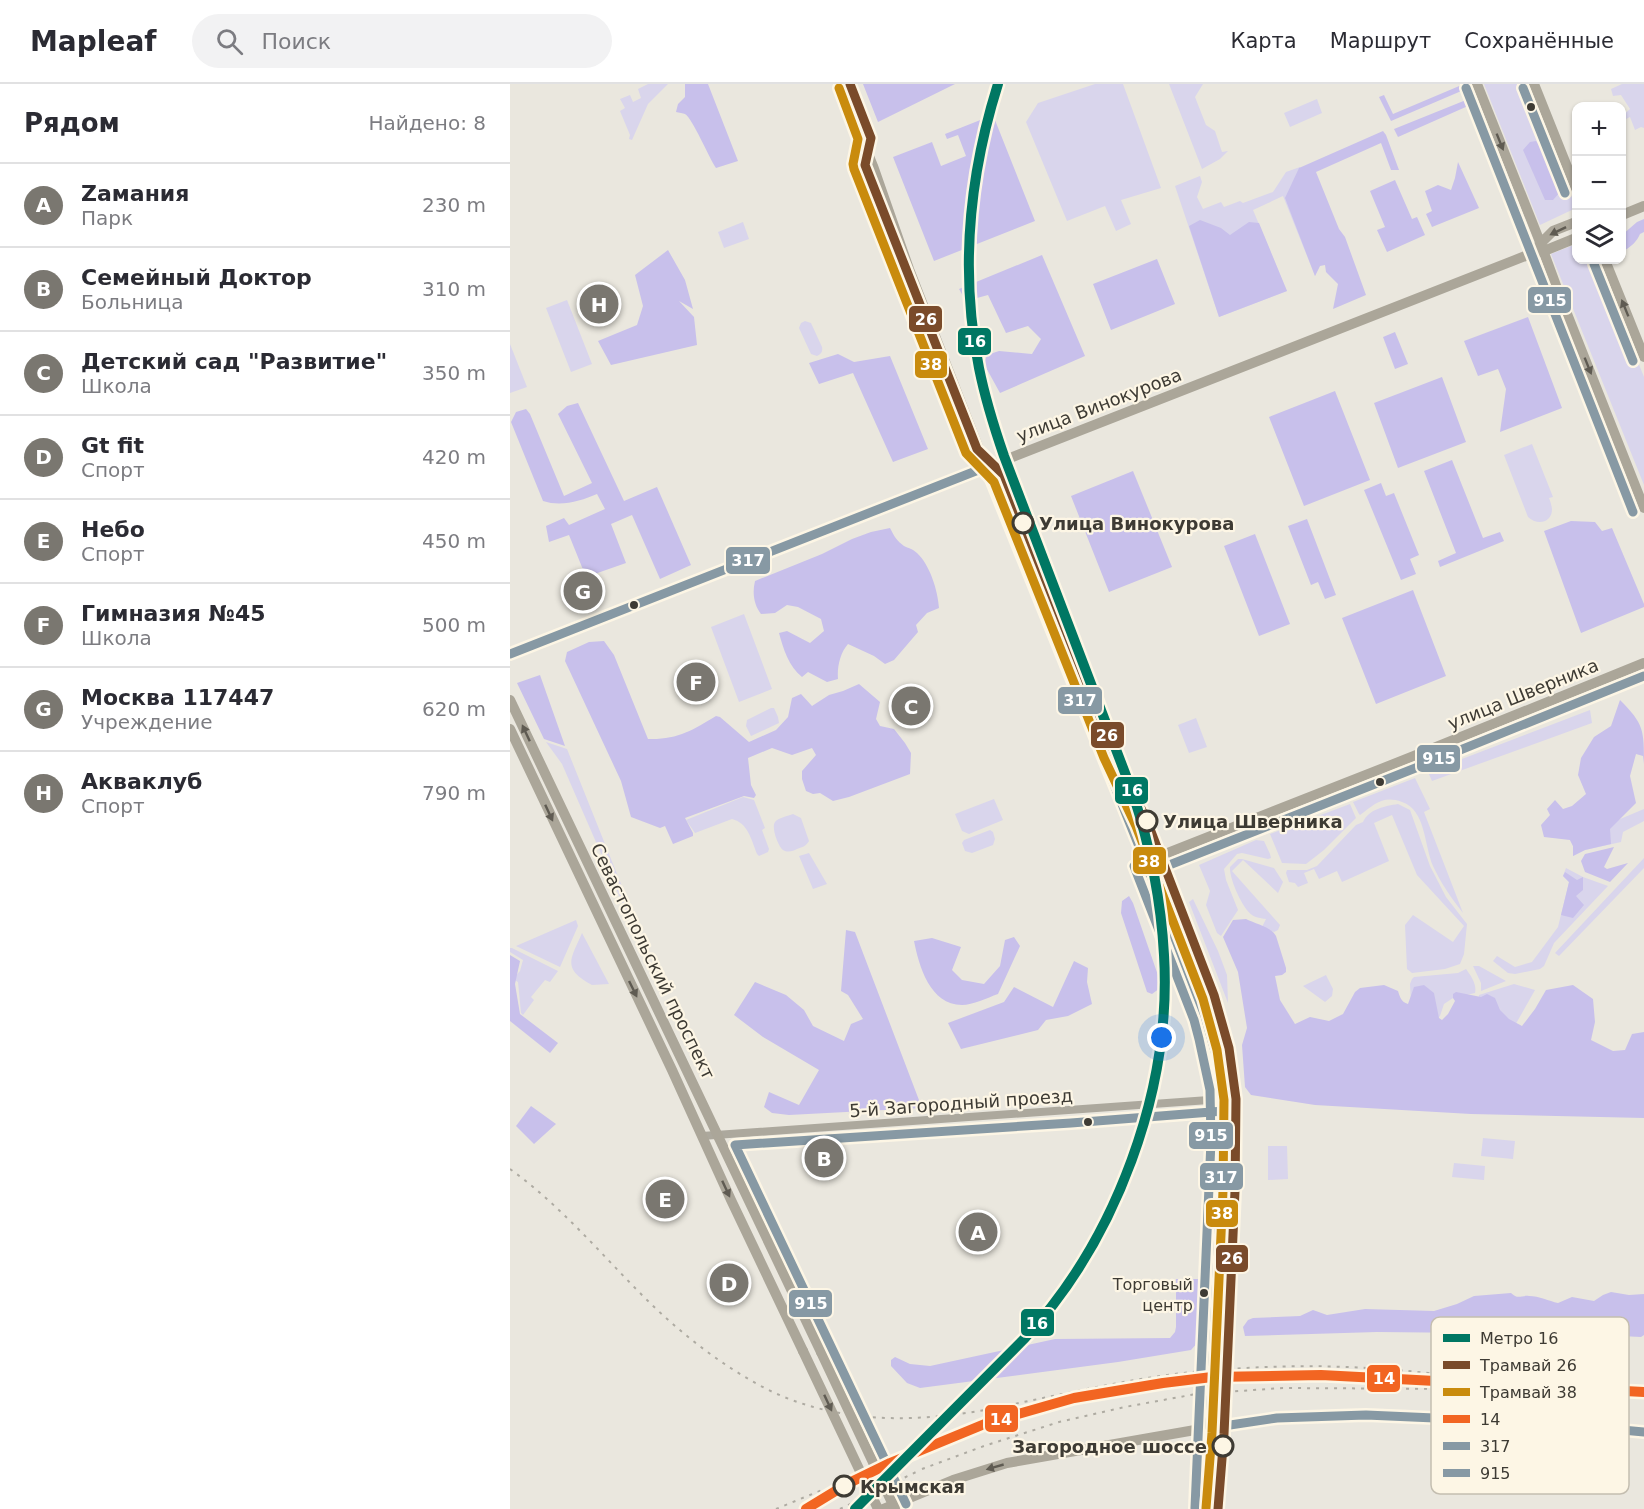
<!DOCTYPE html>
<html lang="ru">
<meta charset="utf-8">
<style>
body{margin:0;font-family:"DejaVu Sans",sans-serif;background:#f2f2f3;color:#2b2b33}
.controls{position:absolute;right:18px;top:18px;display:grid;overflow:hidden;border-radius:12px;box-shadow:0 2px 4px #0004}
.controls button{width:54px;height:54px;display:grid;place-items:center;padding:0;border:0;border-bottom:2px solid #e1e1e2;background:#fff;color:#2b2b33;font:30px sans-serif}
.you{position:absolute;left:652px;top:954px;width:21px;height:21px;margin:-15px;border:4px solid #fff;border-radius:50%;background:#1a73e8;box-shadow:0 0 0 9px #1a73e833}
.badge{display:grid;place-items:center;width:39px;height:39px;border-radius:50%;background:#7a7770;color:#fff;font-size:20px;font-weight:700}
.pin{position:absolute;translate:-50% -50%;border:3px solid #fff;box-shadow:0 2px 6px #0006}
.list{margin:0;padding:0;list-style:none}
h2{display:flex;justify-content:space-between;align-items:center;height:78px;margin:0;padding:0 24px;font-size:26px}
h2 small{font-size:20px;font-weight:400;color:#7c7c81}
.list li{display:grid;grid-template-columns:39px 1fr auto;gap:18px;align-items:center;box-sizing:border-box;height:84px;padding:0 24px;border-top:2px solid #e1e1e2}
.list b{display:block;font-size:22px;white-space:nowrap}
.list p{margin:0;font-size:20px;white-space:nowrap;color:#7c7c81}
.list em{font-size:20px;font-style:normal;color:#7c7c81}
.icon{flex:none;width:33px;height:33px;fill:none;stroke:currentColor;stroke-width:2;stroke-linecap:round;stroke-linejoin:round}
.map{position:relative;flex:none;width:1134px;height:1425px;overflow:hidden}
header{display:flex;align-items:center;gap:36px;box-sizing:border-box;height:84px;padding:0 30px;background:#fff;border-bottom:2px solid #e1e1e2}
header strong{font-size:28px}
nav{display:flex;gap:33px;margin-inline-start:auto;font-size:21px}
.search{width:420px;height:54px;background:#f2f2f3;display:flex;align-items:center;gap:15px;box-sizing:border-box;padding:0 21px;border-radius:33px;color:#7c7c81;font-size:22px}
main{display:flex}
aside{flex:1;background:#fff}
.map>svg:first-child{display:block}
</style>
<header>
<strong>Mapleaf</strong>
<div class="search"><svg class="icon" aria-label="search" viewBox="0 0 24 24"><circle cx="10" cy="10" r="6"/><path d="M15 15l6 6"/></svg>Поиск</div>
<nav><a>Карта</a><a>Маршрут</a><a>Сохранённые</a></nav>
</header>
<main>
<aside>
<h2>Рядом<small>Найдено: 8</small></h2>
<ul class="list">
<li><span class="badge">A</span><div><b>Zамания</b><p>Парк</p></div><em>230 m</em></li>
<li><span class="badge">B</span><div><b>Семейный Доктор</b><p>Больница</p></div><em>310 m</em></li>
<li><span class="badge">C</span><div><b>Детский сад &quot;Развитие&quot;</b><p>Школа</p></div><em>350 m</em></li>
<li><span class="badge">D</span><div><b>Gt fit</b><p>Спорт</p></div><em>420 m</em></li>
<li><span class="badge">E</span><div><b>Небо</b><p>Спорт</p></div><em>450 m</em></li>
<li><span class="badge">F</span><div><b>Гимназия №45</b><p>Школа</p></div><em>500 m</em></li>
<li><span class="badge">G</span><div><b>Москва 117447</b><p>Учреждение</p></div><em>620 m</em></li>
<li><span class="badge">H</span><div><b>Акваклуб</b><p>Спорт</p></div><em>790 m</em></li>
</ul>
</aside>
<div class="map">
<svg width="1134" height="1425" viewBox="0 0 1134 1425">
<rect width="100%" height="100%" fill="#eae7de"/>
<!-- green -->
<path fill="#d9d5ec" d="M138,0H158L138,20L122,56L119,55L120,51L110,27L115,24L110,15L120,11L123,18L131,14L128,5Z
M585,0H613L651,104L611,116L621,140L606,147L595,122L557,137L516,38L528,19Z
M659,0H693L685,13L696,41L705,47L712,68L718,67L710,75L692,85Z
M974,0H1017L1066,124L1030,141Z
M1112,0H1134V44L1131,43L1125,46L1120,33L1112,37V32L1120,25L1111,11L1103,12L1101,5Z
M807,15L812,29L780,43L774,29Z
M790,83L810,181L805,192L773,112L743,126L777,207L709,233L665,102L690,92L692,98L687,113L693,125L711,118L714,123L730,117L733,119L763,108L776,88Z
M233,138L239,155L214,164L208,148Z
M1066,160V176H1087L1134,293V401L1041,170Z
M57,216L82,280L61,288L36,224Z
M295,237L301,239L312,263C313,268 311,270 307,272L301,270L289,244L291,239Z
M0,260L17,303L0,309Z
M1022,360L1043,413L1039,414C1040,416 1042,423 1042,425C1042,440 1026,441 1018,433L994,371Z
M234,530L262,605L229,618L201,543Z
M1073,612L1075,617L913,682L912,681L915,674Z
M261,624H264L268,633L269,639L241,652L236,642L237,636Z
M1080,626L1082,639L922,697L918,688Z
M686,634L697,663L679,669L668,641Z
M36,658L57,665L121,825L116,827L52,680Z
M905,694L920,725L914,728L953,829C941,814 931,799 923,782C914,761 916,726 892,718C873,711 865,720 850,731L849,730L843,718Z
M233,713L244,716L255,744L252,746L259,765L258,768L249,772L247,770C241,755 238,739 222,735L185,749L176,736Z
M484,715L493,736L459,750L452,747L445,730Z
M840,720L846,734L814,766L796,780L772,779L760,750Z
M888,720L900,726L920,782L936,813L957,840L954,870L950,880L935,885L902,889L897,885L895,841L903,831L943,858L954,842L907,791L882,731L864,739L879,777L832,798L827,787L809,795L804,785L794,789L798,799L788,803L785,799L779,798L776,789L777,786H797L807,782L846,741L853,738C859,725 875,722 888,720Z
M1134,725V737L1113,748L1111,758L1075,766L1063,772V762L1060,756Z
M283,730L291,734L299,757C296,762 293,763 287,765C283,767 278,769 273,766C268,762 261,743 265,738C268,734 278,732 283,730Z
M480,746L483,748L485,755L483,761L462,769L455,767L452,759L454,756Z
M746,756L754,757L760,770L761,774L758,775L732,769L727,770L714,785L716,796L728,826L711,852L707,849L696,821L700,807L689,781Z
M299,769L317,800L303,805L289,772Z
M1134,774V784L1049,872L1045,869Z
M728,775H732L764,784L773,798L768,809L733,776L722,787L770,841L768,846L764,848L752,843L756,835C751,834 746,834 742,831C732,824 719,794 720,783Z
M1056,784L1073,793L1098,802L1044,859L1034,882L1030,885L1005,890L998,889L983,877L987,872L1005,883L1022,878L1048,843L1059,798L1053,792Z
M683,815L708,867L717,891L718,919L679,818Z
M66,836L68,842L50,883L6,862Z
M72,849L99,900L82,901C51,884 61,875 72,849Z
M0,864H2L48,887L40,898L35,896L21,913L24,916L13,931L11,929L8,898L3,895L10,887L13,876L0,868Z
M963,882H969L996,897L971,907V899Z
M956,885C961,892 967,900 965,909L943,914L934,920L930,932L922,940L902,939L900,900L902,895L904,893L948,889Z
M816,891L823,905L822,912L815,918L793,902Z
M1004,900L1025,906L999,952L971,922L993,925L968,921L969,911Z
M973,1054L1005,1057L1003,1075L971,1072Z
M758,1062H777L778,1095L758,1096Z
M944,1079L975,1082L974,1096L942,1093Z"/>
<!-- forest -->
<path fill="#c8c0eb" d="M175,0H198L228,77L206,84C199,74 183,35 175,30C173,29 169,29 166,28L168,20L175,13Z
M353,0H445L368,38Z
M954,0L956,5L881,37L869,13L874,11L883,30Z
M956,16L958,22L888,53L884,45Z
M483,31L525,137L424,177L383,73L422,58L431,82L456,72L448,51L437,55L435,50Z
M873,47L876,51L889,86H881L871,59L806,88L829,145L835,153L856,211L823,225L828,200L816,188L815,181L810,182L805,192L775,114L789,84Z
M1026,57L1033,67L1051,107L1043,116H1035L1013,66L1020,58Z
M948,78L969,124L922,143L916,130L922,127L915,107L928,101L941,106L945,94Z
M885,96L902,135L907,133L915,151L877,168L867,146L875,143L860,107Z
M1134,135V148L1130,150C1127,157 1122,162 1115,166L1112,165V151L1127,138Z
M690,136L711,144L720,151L739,138L749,139L777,207L709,233L679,142Z
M158,166L175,196L183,225L169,217L184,233L187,261L101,281L88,257L127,241L133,222L125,191Z
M532,171L575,272L490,309L474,280L477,271L489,267L522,270L531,255L518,242L496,249L478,211L456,217L449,205Z
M647,175L665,220L601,246L583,200Z
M1018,233L1052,324L990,348L996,305L988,285L968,292L954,257Z
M885,248L898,280L885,285L873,253Z
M328,270L344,278L380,272L418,365L383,378L343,289L309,300L299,279Z
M932,293L956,358L888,384L864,319Z
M825,307L860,396L794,422L759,333Z
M68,319L114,417L147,403L181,481L150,495L122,431L101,440L116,479L76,493L59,451L39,458L36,442L54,434L59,441L95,425L87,410C71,417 51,423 33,417L1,338L6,328L16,325L20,330L54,412L82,399L48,330L57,322Z
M942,376L973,454L990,448L994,457L930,483L928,477L946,469L914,387Z
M623,387L662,483L599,508L561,412Z
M871,399L876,412L884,409L909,471L900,475L906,490L891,496L854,406Z
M797,435L826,511L815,515L808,498L801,501L778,442Z
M1061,437L1085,438L1092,447L1102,444L1134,520V523L1071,549L1034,447Z
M380,444C384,452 387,457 394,462C398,464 403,465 407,469C420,481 428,507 429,524L417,529L406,541L408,548L384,576L375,580L364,572L338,560C330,569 327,583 328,595L317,598L298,588L292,593C279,583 273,564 269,549L277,547L300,559L314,547L311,535L288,523L277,521L265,529L251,530C244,521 242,509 245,497L312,470L342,455L361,448Z
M745,450L780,540L749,552L714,462Z
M903,506L936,592L866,620L832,534Z
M94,557L104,571L138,655C167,656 183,646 206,632L210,633L239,658L266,646L278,633L282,614L291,610L302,622L319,611L333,607L349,600L370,618L366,635L370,642L384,645L395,659L401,669L400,690L339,713L323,717L310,709L303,710L296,707L292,695V687L306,671L302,664L282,671L262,664L238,674L241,701L246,711L244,714L234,712L175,734L183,749V752L163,760L155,742L150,744L121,733L111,697L55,577L57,568L79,558Z
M30,591L55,662L34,655L7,599Z
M1110,616C1134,640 1134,646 1134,680L1133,672L1126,670L1120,692L1126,719L1100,745L1101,760L1075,766L1063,772V762L1060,756L1034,753L1031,741L1040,731L1037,725L1045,716L1053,725L1062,722L1076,710L1068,691L1071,674L1084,653L1101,642Z
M1104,763L1094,783L1097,785L1118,779L1100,798L1075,788L1071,777L1075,770Z
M1055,788L1067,796L1073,793V806L1066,812L1074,821L1063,834L1051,831L1059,798L1053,792Z
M619,812L623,819L651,900L650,904L642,910L637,908L611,829L612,817Z
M736,835C746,840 761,843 766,852L776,884V888L772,891L765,892L770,916L785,940L800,933L819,937L833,930L845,908L850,904L874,901L888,907C890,913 891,918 898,920L904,903L914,901L924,909L929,934L932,936L938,930L945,917L943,914V910L946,908L971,913L977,910L985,914L990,926L999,935L1012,942L1025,925L1036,906L1063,901L1083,915L1085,938L1081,956L1103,967L1115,966L1122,950L1134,948V1034L961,1030L805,1021L741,1011L735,1003L732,961L737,944L728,888L713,853L723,836Z
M336,846L345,848L412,1024L279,1031L262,1029L254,1023L259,1008L289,1021L309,986L253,953L224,931L245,898L276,911L294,926L303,942L334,957L341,940L353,935L338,911L331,907Z
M504,853L510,862L488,910C477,914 463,921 452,921C420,921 409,882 404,857L422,854L451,863L442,886L452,896L474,900L490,882L495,856Z
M0,871L10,877L5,900L10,930L48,959L40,969L0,937Z
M564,877L578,884L577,898L582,920L558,932L536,936L528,946L451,965L438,939L494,918L504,903L543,923Z
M21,1022L46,1040L24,1060L6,1042Z
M666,1195H691L689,1257L681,1266L608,1278L410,1304L397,1299L381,1282V1276L385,1273L400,1280L420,1282L545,1255L660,1254L665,1248L666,1243Z
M1101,1208L1119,1211L1134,1210V1251L1131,1253L1050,1249L1037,1253L966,1249L867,1248L735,1252L733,1243L738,1236L743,1234L790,1232L803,1226L817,1231L855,1225L924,1227L947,1220L964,1212L1001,1209C1008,1216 1011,1211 1019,1212C1029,1212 1039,1217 1048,1219L1062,1213L1084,1217L1093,1211Z"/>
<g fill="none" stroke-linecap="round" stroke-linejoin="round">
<!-- street -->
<path stroke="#aca89d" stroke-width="8" d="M192,1052L713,1015"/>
<!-- secondary -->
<path stroke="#aba699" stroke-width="10" d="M330,0L363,82L399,185L476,383L629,761L695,932L708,978L713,1015V1057L705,1234
M967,0L1030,158L1048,207L1134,424
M1024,0L1066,105
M1112,131L1134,122
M1027,163L1043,147L1066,138
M1095,176L1134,273
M0,570L1023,169L1034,167L1066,154
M0,616L311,1268
M0,645L162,986L221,1116L293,1267
M635,778L904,672L1134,579
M373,1425L443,1396L497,1379L685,1346L767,1334L856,1331L1036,1339L1134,1348
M697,1425L700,1339"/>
<!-- rail -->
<path stroke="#aeaba2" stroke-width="2" stroke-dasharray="3 6" stroke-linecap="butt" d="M0,1085C51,1122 90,1169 134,1213C168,1247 207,1278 249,1301C307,1333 376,1339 440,1331C470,1328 499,1321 528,1315C587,1303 646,1290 705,1286C755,1282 807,1281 857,1284C913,1287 968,1295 1024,1302
M1015,1305L1060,1304
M412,1385L474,1362L549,1338L615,1323L686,1310L773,1304L964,1305
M266,1425L312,1406
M330,1425L406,1388"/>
<!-- secondary-bridge -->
<path stroke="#aba699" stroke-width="10" d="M293,1267L368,1425
M311,1268L385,1425
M701,1332L705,1234"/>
<!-- bus-1 casing -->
<g stroke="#fdf6e5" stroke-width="14">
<path id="bus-1" d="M476,383L641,792L695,932L708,978L712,1005L713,1057L700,1344
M0,570L476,383
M700,1344L767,1334L856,1331L1036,1339L1134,1348"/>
</g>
<!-- bus-2 casing -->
<g stroke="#fdf6e5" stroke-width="14">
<path id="bus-2" d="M956,4L1123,428
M1013,4L1055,109
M1084,180L1123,277
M624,782L684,936L689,955L700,1006L701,1057L685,1424
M639,789L908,683L1134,592
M396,1420L225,1061L561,1039L714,1027"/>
</g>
<!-- bus-1 -->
<use href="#bus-1" stroke="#8799a4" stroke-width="9"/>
<!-- bus-2 -->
<use href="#bus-2" stroke="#8799a4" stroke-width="9"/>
<!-- rail-1 casing -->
<g stroke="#fdf6e5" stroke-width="15">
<path id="rail-1" d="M296,1425L337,1400L380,1379L477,1339L564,1314L653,1299L702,1293L811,1291L1134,1308"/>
</g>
<!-- rail-1 -->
<use href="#rail-1" stroke="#f26522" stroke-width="10"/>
<!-- tram-1 casing -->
<g stroke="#fdf6e5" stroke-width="14">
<path id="tram-1" d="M340,0L361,54L355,81L467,365L494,391L605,670L637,737L704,911L719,964L726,1015L725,1107L714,1350L708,1425"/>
</g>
<!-- tram-2 casing -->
<g stroke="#fdf6e5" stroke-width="14">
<path id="tram-2" d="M329,4L348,55L343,80L344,85L456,369L484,398L594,674L626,742L693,915L707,966L714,1016L713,1107L702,1349L696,1424"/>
</g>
<!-- tram-1 -->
<use href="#tram-1" stroke="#7a4b2a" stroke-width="9"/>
<!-- tram-2 -->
<use href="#tram-2" stroke="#c98b0d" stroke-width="9"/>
<!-- metro-1 casing -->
<g stroke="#fdf6e5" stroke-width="15">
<path id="metro-1" d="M345,1425L514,1255C606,1156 662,1006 654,871C651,815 640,762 623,710L494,372C484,343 475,314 469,284C450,189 459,92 488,0"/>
</g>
<!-- metro-1 -->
<use href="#metro-1" stroke="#007763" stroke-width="10"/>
</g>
<!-- one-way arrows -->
<defs><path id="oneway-solid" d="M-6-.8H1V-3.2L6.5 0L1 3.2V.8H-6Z" transform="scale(1.5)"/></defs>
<g fill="#5f5b52">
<use href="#oneway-solid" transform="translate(990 58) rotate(68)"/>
<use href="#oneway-solid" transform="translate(1048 147) rotate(154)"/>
<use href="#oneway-solid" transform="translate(1115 224) rotate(-112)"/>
<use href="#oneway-solid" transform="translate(1078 282) rotate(68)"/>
<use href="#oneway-solid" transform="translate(16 649) rotate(-115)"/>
<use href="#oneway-solid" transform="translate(39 729) rotate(65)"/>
<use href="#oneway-solid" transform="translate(123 905) rotate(64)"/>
<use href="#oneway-solid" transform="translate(216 1105) rotate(65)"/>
<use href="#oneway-solid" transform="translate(318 1319) rotate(65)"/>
<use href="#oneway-solid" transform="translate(485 1383) rotate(164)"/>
</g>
<!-- markers -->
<g fill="#3e3b34" stroke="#fdf6e5" stroke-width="2">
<circle cx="1021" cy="23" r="5"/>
<circle cx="124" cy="521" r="5"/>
<circle cx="870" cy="698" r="5"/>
<circle cx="578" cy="1038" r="5"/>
<circle cx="694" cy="1209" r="5"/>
</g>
<g fill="#fdf6e5" stroke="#3e3b34" stroke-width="3">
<circle cx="513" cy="439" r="10"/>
<circle cx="637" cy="737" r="10"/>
<circle cx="713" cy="1362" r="10"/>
<circle cx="334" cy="1402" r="10"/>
</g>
<g text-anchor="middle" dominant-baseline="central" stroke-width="4.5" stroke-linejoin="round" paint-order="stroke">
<!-- bus labels -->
<g font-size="16" fill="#3e3b34" stroke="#fdf6e5" text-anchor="end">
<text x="683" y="1200">Торговый<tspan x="683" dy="21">центр</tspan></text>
</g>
<!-- street labels -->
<g font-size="18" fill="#3e3b34" stroke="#fdf6e5">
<text transform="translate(589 321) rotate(-21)">улица Винокурова</text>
<text transform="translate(1013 610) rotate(-22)">улица Шверника</text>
<text transform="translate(143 877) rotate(64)">Севастопольский проспект</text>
<text transform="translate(451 1019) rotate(-4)">5-й Загородный проезд</text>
</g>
<!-- stop labels -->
<g font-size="18" font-weight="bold" fill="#3e3b34" stroke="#fdf6e5" text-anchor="start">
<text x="529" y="439">Улица Винокурова</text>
<text x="653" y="737">Улица Шверника</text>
<text x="697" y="1362" text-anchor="end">Загородное шоссе</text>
<text x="350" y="1402">Крымская</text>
</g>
</g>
<!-- legend -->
<rect x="921" y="1233" width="198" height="177" rx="9" fill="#fdf6e5" stroke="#c4beb0" stroke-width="1.5"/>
<rect x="933" y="1250" width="27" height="8" fill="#007763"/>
<rect x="933" y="1277" width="27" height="8" fill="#7a4b2a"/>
<rect x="933" y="1304" width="27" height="8" fill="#c98b0d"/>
<rect x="933" y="1331" width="27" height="8" fill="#f26522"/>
<rect x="933" y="1358" width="27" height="8" fill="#8799a4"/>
<rect x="933" y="1385" width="27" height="8" fill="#8799a4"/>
<g font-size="16" fill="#3e3b34">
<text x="970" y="1260">Метро 16</text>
<text x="970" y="1287">Трамвай 26</text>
<text x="970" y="1314">Трамвай 38</text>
<text x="970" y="1341">14</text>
<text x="970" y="1368">317</text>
<text x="970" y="1395">915</text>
</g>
<g stroke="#fdf6e5" stroke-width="2">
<rect x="1017" y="202" width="45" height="28" rx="6" fill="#8799a4"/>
<rect x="398" y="221" width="35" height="28" rx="6" fill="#7a4b2a"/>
<rect x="447" y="243" width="35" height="29" rx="6" fill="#007763"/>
<rect x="404" y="266" width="34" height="29" rx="6" fill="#c98b0d"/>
<rect x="215" y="462" width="46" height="29" rx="6" fill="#8799a4"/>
<rect x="547" y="602" width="46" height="29" rx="6" fill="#8799a4"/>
<rect x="580" y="637" width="35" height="28" rx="6" fill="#7a4b2a"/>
<rect x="906" y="660" width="45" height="29" rx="6" fill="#8799a4"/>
<rect x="604" y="692" width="35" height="29" rx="6" fill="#007763"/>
<rect x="622" y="762" width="35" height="29" rx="6" fill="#c98b0d"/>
<rect x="678" y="1037" width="46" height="29" rx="6" fill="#8799a4"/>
<rect x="689" y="1078" width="45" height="29" rx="6" fill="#8799a4"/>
<rect x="695" y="1115" width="34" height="29" rx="6" fill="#c98b0d"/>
<rect x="705" y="1160" width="34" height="29" rx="6" fill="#7a4b2a"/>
<rect x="278" y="1205" width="45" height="29" rx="6" fill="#8799a4"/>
<rect x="510" y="1224" width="35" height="29" rx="6" fill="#007763"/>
<rect x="856" y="1280" width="35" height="29" rx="6" fill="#f26522"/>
<rect x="474" y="1320" width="35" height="29" rx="6" fill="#f26522"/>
</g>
<g font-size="16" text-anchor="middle" font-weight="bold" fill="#fff">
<text x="1040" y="222">915</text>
<text x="416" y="241">26</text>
<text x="465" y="263">16</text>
<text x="421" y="286">38</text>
<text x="238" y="482">317</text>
<text x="570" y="622">317</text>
<text x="597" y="657">26</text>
<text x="929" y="680">915</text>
<text x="622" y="712">16</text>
<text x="639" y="783">38</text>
<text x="701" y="1057">915</text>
<text x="711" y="1099">317</text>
<text x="712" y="1135">38</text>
<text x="722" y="1180">26</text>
<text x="301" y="1225">915</text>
<text x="527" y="1245">16</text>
<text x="874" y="1300">14</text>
<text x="491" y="1341">14</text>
</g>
</svg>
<div class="controls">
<button>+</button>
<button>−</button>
<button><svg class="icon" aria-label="layers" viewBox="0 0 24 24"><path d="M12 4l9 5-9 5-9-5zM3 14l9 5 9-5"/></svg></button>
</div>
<div class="you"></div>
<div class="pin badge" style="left:468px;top:1148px">A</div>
<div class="pin badge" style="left:314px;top:1074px">B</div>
<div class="pin badge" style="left:401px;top:622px">C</div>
<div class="pin badge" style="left:219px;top:1199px">D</div>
<div class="pin badge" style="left:155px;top:1115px">E</div>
<div class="pin badge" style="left:186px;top:598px">F</div>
<div class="pin badge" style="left:73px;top:507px">G</div>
<div class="pin badge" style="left:89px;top:220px">H</div>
</div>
</main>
